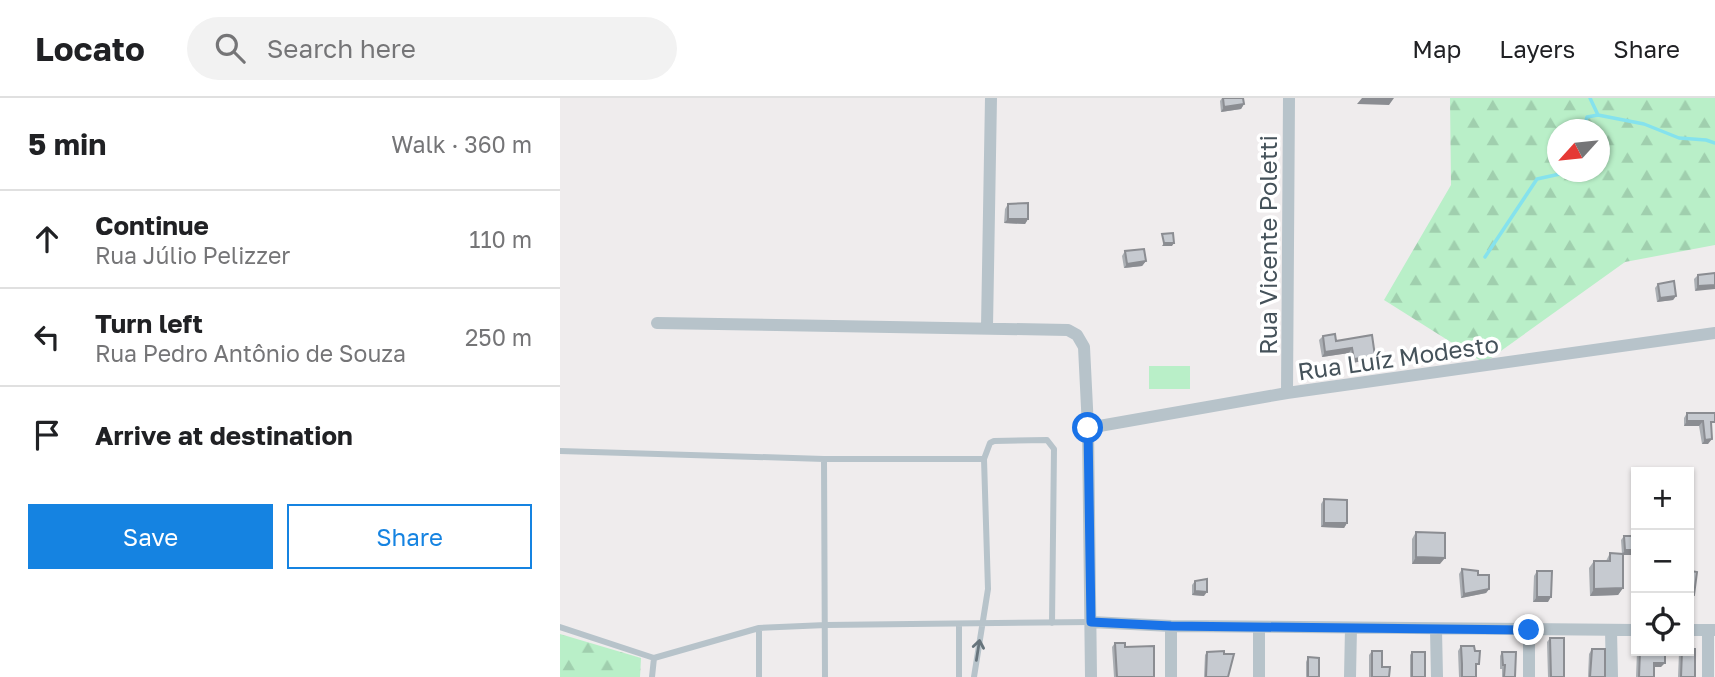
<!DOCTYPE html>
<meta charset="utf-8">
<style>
body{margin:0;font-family:"Golos Text",sans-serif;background:#f2f2f2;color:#202124}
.controls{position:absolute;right:21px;bottom:21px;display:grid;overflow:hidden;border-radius:0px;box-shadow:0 2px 5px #0004}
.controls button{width:63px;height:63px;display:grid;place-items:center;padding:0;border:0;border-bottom:2px solid #e0e0e0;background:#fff;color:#202124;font:35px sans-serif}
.compass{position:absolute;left:987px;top:21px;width:63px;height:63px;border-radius:50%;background:#fff;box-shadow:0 2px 5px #0004;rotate:243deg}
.stop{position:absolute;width:21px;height:21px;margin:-16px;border:5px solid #1a73e8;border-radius:50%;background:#fff}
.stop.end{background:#1a73e8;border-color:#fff;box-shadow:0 2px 7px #0008}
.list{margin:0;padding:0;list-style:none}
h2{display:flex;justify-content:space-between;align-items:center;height:91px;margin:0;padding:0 28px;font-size:30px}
h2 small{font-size:23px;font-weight:400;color:#757577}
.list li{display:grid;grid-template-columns:46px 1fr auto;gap:21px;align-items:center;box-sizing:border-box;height:98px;padding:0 28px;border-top:2px solid #e0e0e0}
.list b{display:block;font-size:26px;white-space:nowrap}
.list p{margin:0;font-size:23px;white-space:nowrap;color:#757577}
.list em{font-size:23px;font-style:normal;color:#757577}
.actions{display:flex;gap:14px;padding:21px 28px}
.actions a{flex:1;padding:16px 0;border:2px solid #1583e1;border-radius:0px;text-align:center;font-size:24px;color:#1583e1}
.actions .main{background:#1583e1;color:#fff}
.icon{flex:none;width:38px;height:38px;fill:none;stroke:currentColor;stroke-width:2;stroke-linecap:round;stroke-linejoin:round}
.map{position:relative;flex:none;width:1155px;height:579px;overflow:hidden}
header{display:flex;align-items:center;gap:42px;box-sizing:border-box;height:98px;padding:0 35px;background:#fff;border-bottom:2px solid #e0e0e0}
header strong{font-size:33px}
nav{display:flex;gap:38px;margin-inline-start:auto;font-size:24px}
.search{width:490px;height:63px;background:#f2f2f2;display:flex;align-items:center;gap:18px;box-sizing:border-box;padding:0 24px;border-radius:38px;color:#757577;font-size:26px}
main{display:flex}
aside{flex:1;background:#fff}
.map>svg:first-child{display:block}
</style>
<header>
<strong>Locato</strong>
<div class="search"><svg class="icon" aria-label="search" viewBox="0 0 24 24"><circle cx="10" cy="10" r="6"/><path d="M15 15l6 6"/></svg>Search here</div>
<nav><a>Map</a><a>Layers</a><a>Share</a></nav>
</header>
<main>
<aside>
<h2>5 min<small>Walk · 360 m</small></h2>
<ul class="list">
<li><svg class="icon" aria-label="ahead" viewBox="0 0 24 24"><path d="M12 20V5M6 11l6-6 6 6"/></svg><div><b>Continue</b><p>Rua Júlio Pelizzer</p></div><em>110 m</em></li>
<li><svg class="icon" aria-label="left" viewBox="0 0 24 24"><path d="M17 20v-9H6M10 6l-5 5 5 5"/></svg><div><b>Turn left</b><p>Rua Pedro Antônio de Souza</p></div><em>250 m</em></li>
<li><svg class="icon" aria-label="arrive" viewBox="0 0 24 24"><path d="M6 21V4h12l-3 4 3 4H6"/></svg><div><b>Arrive at destination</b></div></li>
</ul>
<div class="actions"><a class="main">Save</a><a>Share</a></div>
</aside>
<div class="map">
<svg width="1155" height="579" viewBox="0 0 1155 579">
<defs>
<pattern id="forest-firs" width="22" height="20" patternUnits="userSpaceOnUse" patternTransform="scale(1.75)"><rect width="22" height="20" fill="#b9efc8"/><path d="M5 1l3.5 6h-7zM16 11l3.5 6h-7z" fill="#a0cfae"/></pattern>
</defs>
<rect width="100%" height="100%" fill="#efeced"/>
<!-- forest -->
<path fill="url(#forest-firs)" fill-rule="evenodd" d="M890,0H1155V147L1065,164L924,265L824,202L891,87ZM998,32H1040V74H998Z
M0,536L81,560L80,579H0Z"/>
<!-- pitch -->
<path fill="#b9efc8" d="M589,268H630V291H589Z"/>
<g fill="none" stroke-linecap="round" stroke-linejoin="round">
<!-- stream -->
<path stroke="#85e2ed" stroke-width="3.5" d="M1030,0L1038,17L1084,26L1119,40L1146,42L1155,45
M1023,32L1027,19L1038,17
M925,159L977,81L1009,74"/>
<!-- service -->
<path stroke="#b7c3ca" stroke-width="6" d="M0,353L264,361H424
M264,361L265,579
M399,526V579
M0,529L94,560L199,530L266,527L531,524
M199,530V579
M92,579L94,560
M414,579L428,491L424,361L430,345L434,343L487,342L494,351L492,525"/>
<!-- minor -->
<path stroke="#b7c3ca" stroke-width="12" d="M97,225L508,232L517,237L524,249L528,330L531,579
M427,229L431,0
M727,295L729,0
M528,330L727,295L1155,235
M531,524L611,528L1076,532
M611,528V579
M699,529V579
M876,532L877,579
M1051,532L1052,579
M1129,532H1155
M1148,532V579
M790,579L791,530
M969,579V532"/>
</g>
<!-- wall -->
<path fill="#aaaeb3" d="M662,0H683L684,6L681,11L661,14L660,3Z
M448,106L468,121L465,126L444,125L445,111Z
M565,153L586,163L582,168L564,170L562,158Z
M1155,175L1135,193L1134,181L1138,177Z
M1098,186L1116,198L1113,202L1097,204L1095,190Z
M763,238L815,258L811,262L791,265L789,255L762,259L759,242Z
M1127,315L1151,328L1148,346H1142L1139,328H1124V320Z
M764,401L787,425L784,430L761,429V406Z
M856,434L880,466H852V441Z
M1064,438L1073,457H1063V490L1058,497L1030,498L1029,470L1034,463H1046L1050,455L1062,456L1061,442Z
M902,471L918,477L929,491L926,495L901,500L899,476Z
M977,473L988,504H973L974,478Z
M635,483L644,498L632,497V487Z
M990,540L1004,579H988L987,544Z
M555,545L594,579H554L552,549Z
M901,548L916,571V579H899L898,553Z
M1032,551L1045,579H1028L1029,556Z
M812,553L822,569L829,579H809V557Z
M1077,553H1105L1101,569H1094V579H1076Z
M1121,553H1129L1135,579H1118L1119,555Z
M647,554L668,579H644L645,557Z
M852,554L865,579H850V557Z
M942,554L955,579H942V571H940V558Z
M748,559L759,579H746V564Z"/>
<!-- shaded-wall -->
<path fill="#8b8d92" d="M802,0H834L829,7L797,6Z
M684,6L681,11L661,14L664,9Z
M448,121H468L465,126L444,125Z
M604,145H614L612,148H602Z
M586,163L582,168L564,170L567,166Z
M1155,187V191L1135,193L1138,188Z
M1116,198L1113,202L1097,204L1100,200Z
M792,250L789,255L762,259L765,254Z
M815,258L811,262L791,265L794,261Z
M1127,323H1143L1139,328H1124Z
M1152,341L1148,346H1142L1145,342Z
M764,425H787L784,430L761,429Z
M1065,452H1076L1073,457H1062Z
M856,459L885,460L880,466H852Z
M1063,490L1058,497L1030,498L1034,491Z
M929,491L926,495L901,500L904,496Z
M635,493L647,494L644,498L632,497Z
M977,499H991L988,504H973Z
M1094,565H1105L1101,569H1091Z"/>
<!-- building -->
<path fill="#c6cad0" stroke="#8b8d92" stroke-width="2" d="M663,0H683L684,6L664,9Z
M468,105V121H448V106Z
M613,135L614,145H604L602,136Z
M584,151L586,163L567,166L565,153Z
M1155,175V187L1138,188V177Z
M1114,183L1116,198L1100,200L1098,186Z
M775,236L776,243L812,237L815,258L794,261L792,250L765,254L763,238Z
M1127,315H1155V324H1151L1152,341L1145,342L1143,323H1127Z
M764,401L787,402V425H764Z
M856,434L885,435V460L856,459Z
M1064,438H1076V452H1065Z
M1050,455L1063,456V490L1034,491V463H1050Z
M1129,469H1131V473L1137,474L1134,497H1129Z
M902,471L918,473V477H929V491L904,496Z
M977,473H992L991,499H977Z
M647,481V494L635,493V483Z
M990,540H1004V579H991Z
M555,545H565V549L594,548V579H557Z
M901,548H914L915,553H920L919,566H916V579H902V566Z
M1032,551H1045V579H1030Z
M1129,551H1135V579H1121L1122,553H1129Z
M664,553V556H674L668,579H646L647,554Z
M812,553H822V569H830L829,579H812Z
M1080,553H1105V565H1094V579H1079Z
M852,554H865V579H852Z
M942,554H956L955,579H944L945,567H943Z
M748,559L759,560V579H748Z"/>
<!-- one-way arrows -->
<defs><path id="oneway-shaft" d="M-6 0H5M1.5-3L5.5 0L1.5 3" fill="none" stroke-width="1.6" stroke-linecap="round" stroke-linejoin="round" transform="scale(1.75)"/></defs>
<use stroke="#67747c" href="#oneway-shaft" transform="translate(418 552) rotate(-81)"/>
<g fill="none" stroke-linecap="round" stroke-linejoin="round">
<!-- route -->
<path stroke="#1a73e8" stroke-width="9" d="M528,330L531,524L611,528L969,532"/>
</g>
<g text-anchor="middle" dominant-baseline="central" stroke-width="7" stroke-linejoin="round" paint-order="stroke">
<!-- street labels -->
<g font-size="24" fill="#45525a" stroke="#fff">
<text transform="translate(707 147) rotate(-90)">Rua Vicente Poletti</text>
<text transform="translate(838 259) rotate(-8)">Rua Luíz Modesto</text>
</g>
</g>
</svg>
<div class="controls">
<button>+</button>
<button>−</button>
<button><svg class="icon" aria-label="locate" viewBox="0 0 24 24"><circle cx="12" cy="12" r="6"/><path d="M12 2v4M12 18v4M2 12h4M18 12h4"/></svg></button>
</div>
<svg class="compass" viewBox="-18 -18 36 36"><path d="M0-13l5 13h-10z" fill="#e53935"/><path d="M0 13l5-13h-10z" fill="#757577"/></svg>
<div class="stop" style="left:528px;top:330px"></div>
<div class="stop end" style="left:969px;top:532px"></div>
</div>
</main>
